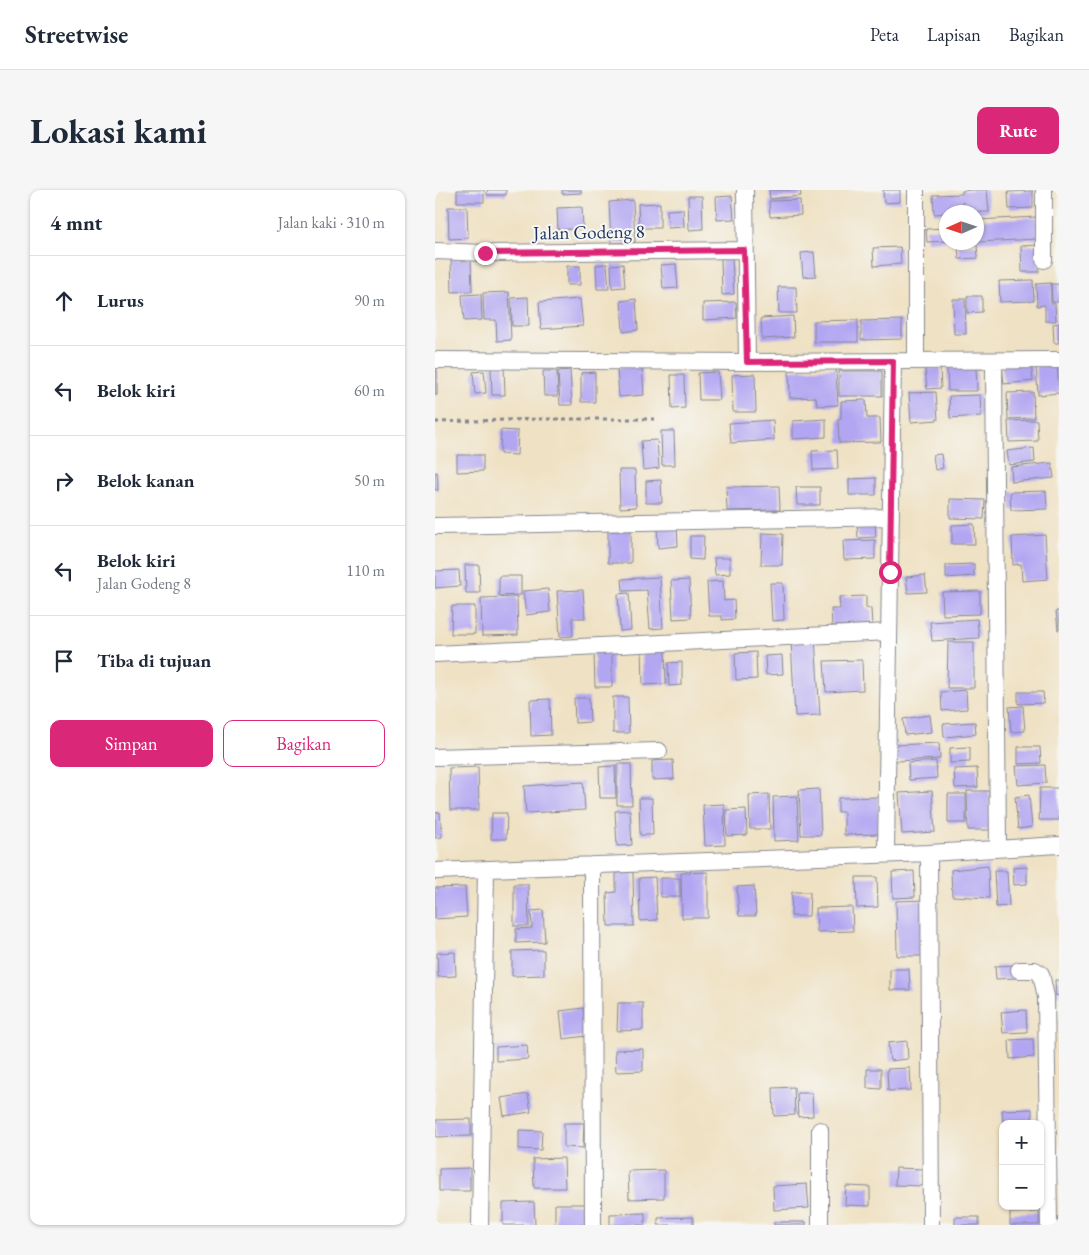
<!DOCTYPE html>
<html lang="id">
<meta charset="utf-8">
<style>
body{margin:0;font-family:"EB Garamond",serif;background:#f6f6f7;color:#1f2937}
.controls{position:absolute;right:15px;bottom:15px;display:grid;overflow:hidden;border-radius:10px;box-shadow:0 1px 4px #0004}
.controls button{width:45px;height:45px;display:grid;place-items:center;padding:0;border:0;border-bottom:1px solid #e0e1e3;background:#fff;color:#1f2937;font:25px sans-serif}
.compass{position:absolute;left:504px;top:15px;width:45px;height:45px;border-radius:50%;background:#fff;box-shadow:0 1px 4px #0004;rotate:267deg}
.stop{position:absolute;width:15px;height:15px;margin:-11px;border:4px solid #db2777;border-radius:50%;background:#fff}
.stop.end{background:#db2777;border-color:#fff;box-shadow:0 1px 5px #0008}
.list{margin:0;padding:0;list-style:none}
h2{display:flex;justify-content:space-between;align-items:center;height:65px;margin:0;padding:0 20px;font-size:21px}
h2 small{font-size:16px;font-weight:400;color:#747a83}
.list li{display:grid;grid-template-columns:32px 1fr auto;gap:15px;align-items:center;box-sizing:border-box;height:90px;padding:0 20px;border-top:1px solid #e0e1e3}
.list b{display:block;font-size:19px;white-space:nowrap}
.list p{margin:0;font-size:16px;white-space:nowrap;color:#747a83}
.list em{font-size:16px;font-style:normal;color:#747a83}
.actions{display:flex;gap:10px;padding:15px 20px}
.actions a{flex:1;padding:11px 0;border:1px solid #db2777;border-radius:10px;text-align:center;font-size:18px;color:#db2777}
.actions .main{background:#db2777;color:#fff}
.icon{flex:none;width:28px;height:28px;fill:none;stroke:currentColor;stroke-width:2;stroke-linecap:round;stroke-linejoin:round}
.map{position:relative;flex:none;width:624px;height:1035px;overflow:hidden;border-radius:10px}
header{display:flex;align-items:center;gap:30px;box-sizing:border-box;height:70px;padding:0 25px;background:#fff;border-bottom:1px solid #e0e1e3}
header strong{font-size:24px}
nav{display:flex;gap:28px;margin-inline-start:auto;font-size:18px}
.intro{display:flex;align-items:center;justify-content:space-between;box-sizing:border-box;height:120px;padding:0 30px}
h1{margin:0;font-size:35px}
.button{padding:12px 22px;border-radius:10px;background:#db2777;color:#fff;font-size:18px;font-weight:700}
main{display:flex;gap:30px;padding:0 30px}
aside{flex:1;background:#fff;border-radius:10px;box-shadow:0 1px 4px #0004}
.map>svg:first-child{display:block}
</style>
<header>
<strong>Streetwise</strong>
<nav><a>Peta</a><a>Lapisan</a><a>Bagikan</a></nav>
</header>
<div class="intro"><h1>Lokasi kami</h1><a class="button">Rute</a></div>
<main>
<aside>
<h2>4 mnt<small>Jalan kaki · 310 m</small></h2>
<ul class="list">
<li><svg class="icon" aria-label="ahead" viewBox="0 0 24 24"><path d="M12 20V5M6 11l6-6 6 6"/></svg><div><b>Lurus</b></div><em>90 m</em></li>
<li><svg class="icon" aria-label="left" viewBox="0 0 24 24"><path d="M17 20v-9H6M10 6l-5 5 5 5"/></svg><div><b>Belok kiri</b></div><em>60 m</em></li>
<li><svg class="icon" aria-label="right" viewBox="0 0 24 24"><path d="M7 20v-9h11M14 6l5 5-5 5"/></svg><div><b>Belok kanan</b></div><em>50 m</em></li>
<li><svg class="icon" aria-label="left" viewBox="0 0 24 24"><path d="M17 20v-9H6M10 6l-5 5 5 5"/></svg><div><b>Belok kiri</b><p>Jalan Godeng 8</p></div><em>110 m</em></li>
<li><svg class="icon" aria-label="arrive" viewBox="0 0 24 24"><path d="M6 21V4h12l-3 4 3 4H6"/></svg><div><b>Tiba di tujuan</b></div></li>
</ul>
<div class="actions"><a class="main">Simpan</a><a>Bagikan</a></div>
</aside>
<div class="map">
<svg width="624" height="1035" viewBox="0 0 624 1035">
<rect width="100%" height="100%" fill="#f6f6f2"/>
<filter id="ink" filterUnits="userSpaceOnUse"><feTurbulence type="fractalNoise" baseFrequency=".02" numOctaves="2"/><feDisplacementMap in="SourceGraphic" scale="10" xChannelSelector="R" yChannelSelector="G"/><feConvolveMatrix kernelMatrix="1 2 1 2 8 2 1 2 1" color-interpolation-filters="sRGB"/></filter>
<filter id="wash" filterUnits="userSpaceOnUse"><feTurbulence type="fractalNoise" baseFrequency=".0096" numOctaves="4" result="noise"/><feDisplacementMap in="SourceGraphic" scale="20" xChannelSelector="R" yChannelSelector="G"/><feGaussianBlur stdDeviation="1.12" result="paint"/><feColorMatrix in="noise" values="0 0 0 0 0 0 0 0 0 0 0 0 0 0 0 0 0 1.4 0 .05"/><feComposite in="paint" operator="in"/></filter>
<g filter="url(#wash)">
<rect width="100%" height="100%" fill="#efe1c3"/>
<g id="blocks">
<!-- building -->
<path fill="#b2a6f2" d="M22,0H49V12H22Z
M52,0H71V5H52Z
M127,0H146V3L127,4Z
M334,0H365L366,6L335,9Z
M448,0H465V12L449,13Z
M537,0H552L554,22H528V12L527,22L499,24L498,5L527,4V1Z
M598,1V18L574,19L573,2Z
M253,6H267L268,39L254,40Z
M297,6L299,29L282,30L281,7Z
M198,10L200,52L176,53L174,12Z
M365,10L366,25L335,27L334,11Z
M225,13V38H204L203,14Z
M13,17H32L33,48L14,49Z
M147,17L148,38L123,40L122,18Z
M248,19L249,37L233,38L232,20Z
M602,27L603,49L543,52L542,30Z
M512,38V51L492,52L491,39Z
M542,55L543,68L524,69L523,56Z
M604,55V82H587L586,56Z
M465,57L466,74L439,76L438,58Z
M379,62L381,86L368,87L366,63Z
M297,67L299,104L287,105L286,68Z
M16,69H36L37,101L17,102Z
M172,74L174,99H162L161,75Z
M188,74L190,97L177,98L176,75Z
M241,74L243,98L228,99L226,75Z
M132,76H145V95H132Z
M598,90L599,111L565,112L564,91Z
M616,93V113H620L621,131H610V115L602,116L601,94Z
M616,94H624V112H617Z
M343,97H361L362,123H344Z
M74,102L76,150L62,151L61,130H49L48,103Z
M46,104L47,130L29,131L27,105Z
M532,106H547V122L532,123Z
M93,107L94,136H77L76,108Z
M145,109L148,136L106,139L104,112Z
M201,109L203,140L188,142L186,111Z
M518,109H530L531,144H519Z
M301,112L302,128L268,130V113Z
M358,126L359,147L327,149L326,128Z
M423,130V152H379V131Z
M467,130V149L426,150V131Z
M624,133V153H619L618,134Z
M596,172L598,191L569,194L567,175Z
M622,175L624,203L603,205L601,176Z
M56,176H69L70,205H57Z
M207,176L209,205L184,207L182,178Z
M541,177L542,201H513L512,178Z
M401,178L403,215L382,216L381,207L355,208L354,180Z
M505,178L506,198L492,199L490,179Z
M0,180H2V205H0Z
M135,180L137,215H125L123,181Z
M49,181L51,203L40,204L38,182Z
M108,181H122L123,206H109Z
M404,181H447V206H404Z
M160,182V212H146V183Z
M283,182L285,210H264L263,183Z
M320,184L321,222H298L297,185Z
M236,185H249L250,218L237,219Z
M501,202L503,230L476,232L474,203Z
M598,202L599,228L573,229L572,203Z
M545,205L546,226L515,228L514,206Z
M431,210L432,228H445L446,252L404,253L403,229H406V211Z
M391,229V247L358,249V231Z
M338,230L339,250L296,253L294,233Z
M602,230L603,251L574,252L573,231Z
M66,240L83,241L82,265L65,264Z
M226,241H239L240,275H227Z
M222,250L224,278L208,280L206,251Z
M599,258L600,272L574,275L572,261Z
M402,260L403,279L378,280L377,261Z
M506,264L508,278L500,280L498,265Z
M22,265H48V281L22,282Z
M617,273L619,288L577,292L576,277Z
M184,280H200L201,317L185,318Z
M0,282H2L3,300H0Z
M441,288V305H414V289Z
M226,290L227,313H211V291Z
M344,296L345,320L292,321L291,297Z
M361,297H385V315H362Z
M611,301L612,319L576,320L575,302Z
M515,309L550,310L549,329L515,328Z
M422,333H440L441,347L423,348Z
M539,334L540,354H517V335Z
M242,335L243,356L223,358L222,336Z
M173,341H196V373H173Z
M327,343L348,344L347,375H326Z
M610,345L613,389L587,391L586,374L578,375L577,347Z
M255,346H269L268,370L255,369Z
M440,350V369L409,370L408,351Z
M279,368H295V384L280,385Z
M539,374V386L511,388V375Z
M30,375H44L45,403H31Z
M24,380L25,396L0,398V381Z
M490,385L492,402L473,403L471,387Z
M64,386H86V405L64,406Z
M225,387L228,438L215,439L212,400L188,401L187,389Z
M254,390L256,428L238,429L236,391Z
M288,391L289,411L299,410L300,429L287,430V426H274L272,392Z
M335,393H348L349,430L337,431Z
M113,399L115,422L91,425L88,401Z
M148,400L150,428H137L138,446L125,447L122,401Z
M545,401V424L508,425L507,402Z
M194,403L196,440L185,441L183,404Z
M431,406V418L436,419L437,435L397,436L396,419H405L404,407Z
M82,407L83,445L47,446L46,408Z
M17,416H40V444H16Z
M621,421H624V440H623Z
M542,429L544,448L497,451L495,432Z
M380,448L385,525L360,526L356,450Z
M513,452H539V498H512Z
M207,458H230L231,494L208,495Z
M321,462L322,489L301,490L300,463Z
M159,463H177V497H160Z
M347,465L348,484L331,485L330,466Z
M427,470L428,500L391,502L389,471Z
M247,472V495L234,496L233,473Z
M531,500L532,519L507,521L506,502Z
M583,502H608L609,513L583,514Z
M178,507H193L194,543H178Z
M139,508H154L155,532L140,533Z
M115,509L116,545L96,546L95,510Z
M588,516L590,541L576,542L574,517Z
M495,525L497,542L470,545L468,529Z
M540,532L541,544L509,547L508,534Z
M504,553L505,569L460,571L459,555Z
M535,557V572L515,573V558Z
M583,557H605L606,573L583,574Z
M238,570L239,589L217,590V571Z
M501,571L502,588L474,590L473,573Z
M182,574H196L197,615H182Z
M610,575L611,593L583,595L581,576Z
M180,576L181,608H165L164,577Z
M43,577L44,620H15L14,578Z
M542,578L543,597L520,598L519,579Z
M148,592L150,620L91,623L89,596Z
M605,598H624V630H604Z
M384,599L386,645H366L364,600Z
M497,601L500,642L467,644L464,603Z
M532,601H554L555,640H533Z
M334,604L335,639H315L314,605Z
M513,604H531V633H513Z
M594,605L597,637L583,639L580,607Z
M362,606L364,650L339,651L338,607Z
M443,607L444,644L409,645V622H403V608Z
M204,608H217L218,645H205Z
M289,614L290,655L270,656L268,615Z
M311,619L312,645L292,646L291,620Z
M195,620L197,655L182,656L180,621Z
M5,622L7,647L0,648V623Z
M57,623H72L71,649H56Z
M553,676L554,708L517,706L516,680Z
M592,677V694L579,695L578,678Z
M479,681L480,707L458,708L457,682Z
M559,681H572L574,716L561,717Z
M198,682L199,736H173L172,703L181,702V683Z
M273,682V728H247L246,683Z
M220,687L222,730L205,731L204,688Z
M421,687H442L443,717L422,718Z
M226,688H245V707H226Z
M79,694H93L94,736H79Z
M319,696L321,726H304L302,697Z
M30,697L32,727L0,729V698Z
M357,702H375L374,726H356Z
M491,710L492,766H462L461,711Z
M417,717L418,741L382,742L381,718Z
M108,720L110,752L81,753V739L97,738L96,721Z
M109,760V785L77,786V761Z
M20,762L21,786L3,787L2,763Z
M581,775L582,788L561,789L560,776Z
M455,779H474L475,800H455Z
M620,790H624V805L621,806Z
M183,813H208V840L182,841Z
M148,818L151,846L128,849L125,821Z
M591,820L592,842L568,843L566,822Z
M598,849L599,867L575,869L574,850Z
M472,851L473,869L455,871L453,853Z
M92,855L93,869L61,871V857Z
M208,859V881L181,882L180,860Z
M475,878L476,900L453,901L452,879Z
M432,879H446V899L432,898Z
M359,897L360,925L339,926L338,898Z
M362,903H377L378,926L363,927Z
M93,904L96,922L69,926L66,908Z
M597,919V934H568L567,920Z
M36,929V946L1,947V930Z
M129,933H149L148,958L129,957Z
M84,940L107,941L106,960L84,959Z
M129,968L130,998H99L98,969Z
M35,978V1001H4V979Z
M461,978L488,979L487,996L460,995Z
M229,980V1008L194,1009L193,981Z
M372,994L374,1018L339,1020L338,996Z
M411,996L435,997V1016L410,1015Z
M99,1012L100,1035H68V1013Z
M120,1014H152V1035H120Z
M604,1022V1035H575V1023Z
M210,1023V1035H175V1024Z
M258,1027V1035H223V1028Z
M520,1027H544V1035H520Z
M339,1032H371V1035H339Z"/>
</g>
</g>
<g filter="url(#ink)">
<use href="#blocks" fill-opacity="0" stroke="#858890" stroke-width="1"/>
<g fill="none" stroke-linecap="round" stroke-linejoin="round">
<!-- street casing -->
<g stroke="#858890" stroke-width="18">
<path id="street" d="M310,0L312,172
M481,0V170
M0,61L50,63L309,60
M609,70V0
M0,170L312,172L624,170
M559,172L563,658
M0,336L456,327
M0,464L454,442
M0,567L224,561
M494,663L496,1035
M451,664L458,171
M157,675L158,1035
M0,681L494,663L624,655
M584,780H600L606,784L611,807L614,1035
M45,1035L51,680
M385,1035V940"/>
</g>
<!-- path -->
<path stroke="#858890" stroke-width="3" stroke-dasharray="4 4" stroke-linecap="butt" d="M0,232L107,229H221"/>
<!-- street -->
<use href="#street" stroke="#fff" stroke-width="16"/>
</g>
</g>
<g fill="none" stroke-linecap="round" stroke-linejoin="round" filter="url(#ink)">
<!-- route -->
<path stroke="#db2777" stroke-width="6" d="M50,63L309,60L312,172L458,171L455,382"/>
</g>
<g text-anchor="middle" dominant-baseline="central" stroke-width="4" stroke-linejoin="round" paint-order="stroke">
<!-- street labels -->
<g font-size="19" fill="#1b2f5e" stroke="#f6f6f2">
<text transform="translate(154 42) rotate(-1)">Jalan Godeng 8</text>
</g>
</g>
</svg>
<div class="controls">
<button>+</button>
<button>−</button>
</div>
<svg class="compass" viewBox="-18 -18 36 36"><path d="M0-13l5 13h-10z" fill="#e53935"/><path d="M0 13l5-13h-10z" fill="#747a83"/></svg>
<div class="stop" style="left:455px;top:382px"></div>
<div class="stop end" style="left:50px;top:63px"></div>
</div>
</main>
